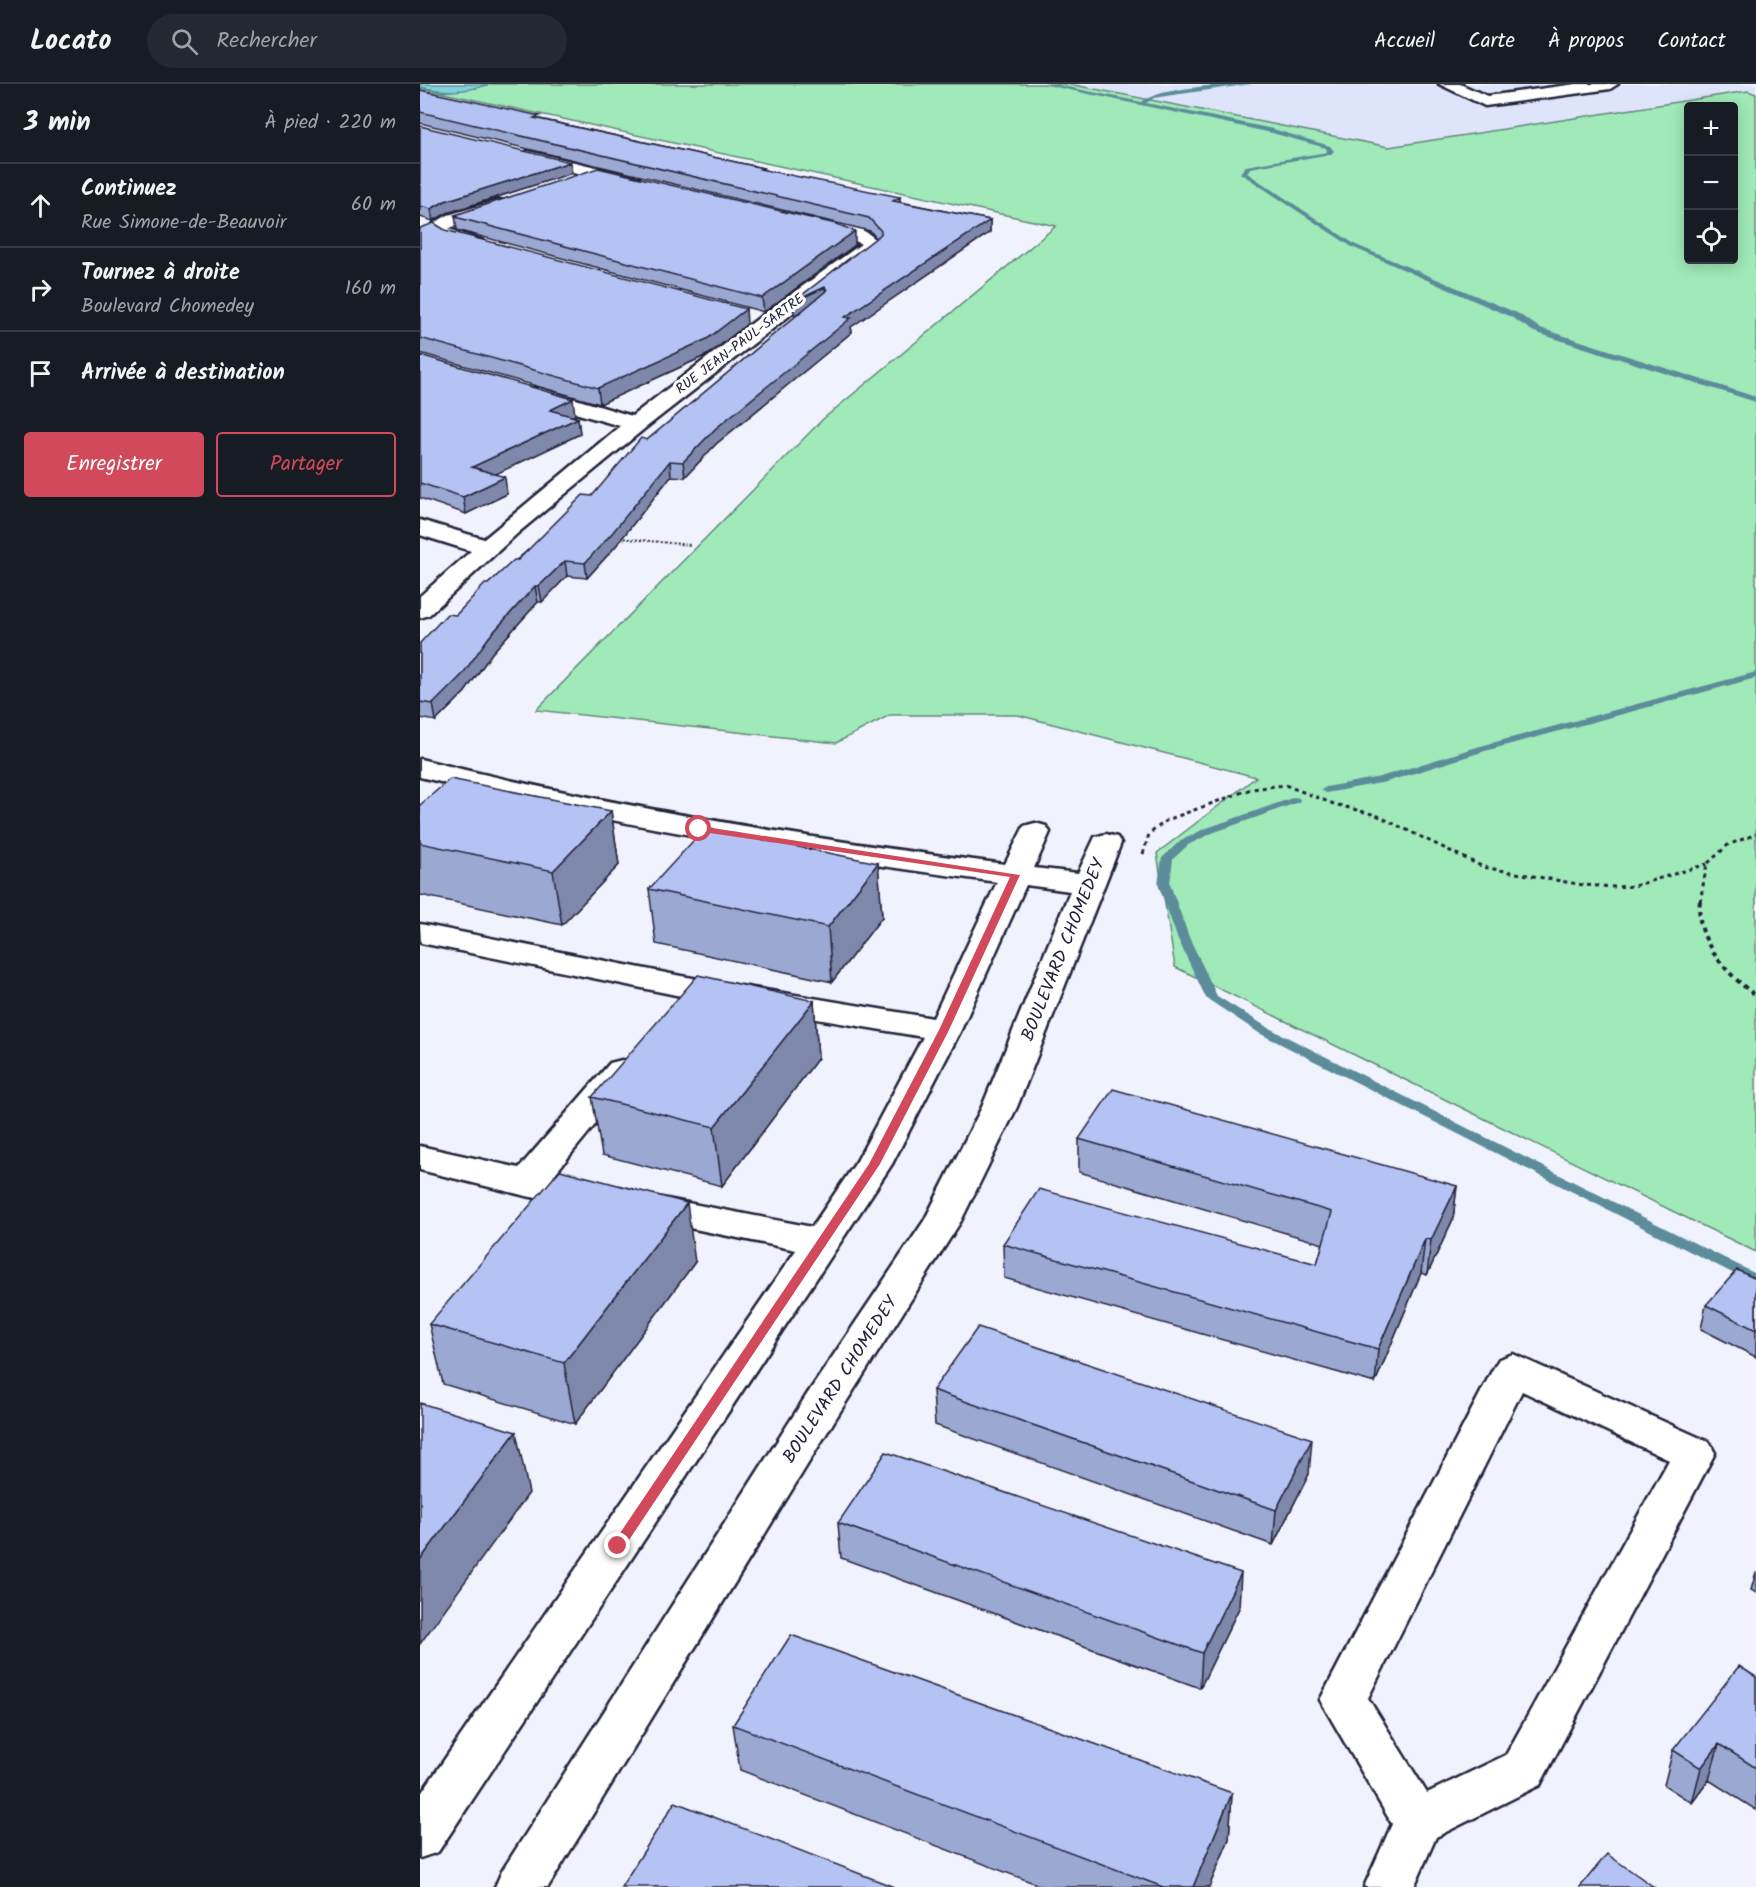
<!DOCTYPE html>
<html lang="fr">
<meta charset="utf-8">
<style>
body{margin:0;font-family:Kalam,sans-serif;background:#242831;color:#f1f3f6}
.controls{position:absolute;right:18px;top:18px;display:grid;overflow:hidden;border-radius:6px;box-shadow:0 3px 15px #0003}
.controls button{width:54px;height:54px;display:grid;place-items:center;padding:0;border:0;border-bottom:2px solid #363941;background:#171b24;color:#f1f3f6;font:30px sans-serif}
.stop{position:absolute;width:18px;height:18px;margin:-14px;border:4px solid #d1495b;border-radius:50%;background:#fff}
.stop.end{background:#d1495b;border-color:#fff;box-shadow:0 2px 6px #0008}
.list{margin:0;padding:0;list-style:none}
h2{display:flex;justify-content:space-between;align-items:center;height:78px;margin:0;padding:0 24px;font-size:26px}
h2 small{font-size:20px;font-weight:400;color:#9ea1a6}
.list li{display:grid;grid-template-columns:39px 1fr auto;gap:18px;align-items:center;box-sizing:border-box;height:84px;padding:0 24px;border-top:2px solid #363941}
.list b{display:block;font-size:22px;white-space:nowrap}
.list p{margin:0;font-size:20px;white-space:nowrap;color:#9ea1a6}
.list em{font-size:20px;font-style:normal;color:#9ea1a6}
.actions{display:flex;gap:12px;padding:18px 24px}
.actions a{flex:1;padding:14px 0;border:2px solid #d1495b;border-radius:6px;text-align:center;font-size:21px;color:#d1495b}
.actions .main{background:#d1495b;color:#fff}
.icon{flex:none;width:33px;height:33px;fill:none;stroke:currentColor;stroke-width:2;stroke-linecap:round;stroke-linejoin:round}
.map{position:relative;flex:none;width:1336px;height:1803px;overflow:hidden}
header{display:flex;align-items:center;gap:36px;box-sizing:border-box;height:84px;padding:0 30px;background:#171b24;border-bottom:2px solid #363941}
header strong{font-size:28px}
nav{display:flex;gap:33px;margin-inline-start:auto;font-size:21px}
.search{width:420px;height:54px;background:#242831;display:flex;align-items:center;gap:15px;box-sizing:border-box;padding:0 21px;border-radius:33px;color:#9ea1a6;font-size:22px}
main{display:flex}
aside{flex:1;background:#171b24}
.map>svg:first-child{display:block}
</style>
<header>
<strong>Locato</strong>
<div class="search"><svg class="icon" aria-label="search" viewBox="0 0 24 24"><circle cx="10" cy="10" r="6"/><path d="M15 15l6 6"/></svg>Rechercher</div>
<nav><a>Accueil</a><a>Carte</a><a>À propos</a><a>Contact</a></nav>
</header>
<main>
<aside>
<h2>3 min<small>À pied · 220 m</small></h2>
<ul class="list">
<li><svg class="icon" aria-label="ahead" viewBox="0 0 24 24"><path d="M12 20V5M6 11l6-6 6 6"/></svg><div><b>Continuez</b><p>Rue Simone-de-Beauvoir</p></div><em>60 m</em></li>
<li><svg class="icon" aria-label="right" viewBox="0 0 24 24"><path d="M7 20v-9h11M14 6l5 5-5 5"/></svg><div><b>Tournez à droite</b><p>Boulevard Chomedey</p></div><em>160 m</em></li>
<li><svg class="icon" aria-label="arrive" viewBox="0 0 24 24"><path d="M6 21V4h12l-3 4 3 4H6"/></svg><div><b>Arrivée à destination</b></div></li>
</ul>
<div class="actions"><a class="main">Enregistrer</a><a>Partager</a></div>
</aside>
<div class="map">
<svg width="1336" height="1803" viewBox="0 0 1336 1803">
<rect width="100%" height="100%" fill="#f0f3fd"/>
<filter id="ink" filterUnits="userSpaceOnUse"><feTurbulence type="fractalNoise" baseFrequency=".0167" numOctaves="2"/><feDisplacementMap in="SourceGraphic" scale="12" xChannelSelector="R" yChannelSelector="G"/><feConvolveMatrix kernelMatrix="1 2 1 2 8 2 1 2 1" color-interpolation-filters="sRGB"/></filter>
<g filter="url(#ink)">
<!-- built -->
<path fill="#dee5fa" d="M649,0H1336V10L1328,7L969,63Z"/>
<!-- green -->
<path fill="#a0e9b8" stroke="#61867a" stroke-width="1.5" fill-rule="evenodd" d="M70,0H649L969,63L1328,7L1336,10V1168L755,883L737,769L836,693L598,631H470L416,659L116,626L403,335L636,142L0,4L20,8L56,4ZM1268,22H1314V176H1268Z"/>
<!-- water -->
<path fill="#81d2da" stroke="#5b8c9a" stroke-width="1.5" d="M0,0H70C45,8 25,9 0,3Z"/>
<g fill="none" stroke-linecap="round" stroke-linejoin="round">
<!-- stream -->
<path fill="#5b8c9a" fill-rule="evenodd" d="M622,0H633L721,18C742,3 805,0 832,0L746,12L734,14L726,19L853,45L910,62L914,67L911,70L830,84L827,89L936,161L1097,229L1120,244L1336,313V318L1114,248L1091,233L932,163L820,89L826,82L907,68L906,64L852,49Z
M1336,588V594L1065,667L966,698L906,709L901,706L906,703L960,693L1057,663Z
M875,713L879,714L880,716L879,718L792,749L768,761L753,775L750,800L769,853L797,912L847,943L1336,1190V1201L839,949L786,914L757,853L738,800L742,774L760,757L784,745Z"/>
<!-- minor casing -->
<g stroke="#22223b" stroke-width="5">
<path id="minor" d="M1019,0H1040L1067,12L1156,0H1198L1190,5L1065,22Z
M108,67L218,93L221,97L212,102L102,76L100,72Z
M79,116L85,117L88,121L85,125L40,139L29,145L62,156L65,160L62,164L56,166L14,153L11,149L14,139L28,131Z
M391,134C415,139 445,139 460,161L224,345L99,448L9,531L0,534V512L51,467L0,451V436L64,455L200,342L103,314L100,309L103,304H119L212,332L340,233L441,160L426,152L385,143L382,139L385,135Z
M0,675C193,723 388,755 585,780L604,742L615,739L626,742L630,748L614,784L658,789L675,753L686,750L697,753L701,759L597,1023L541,1137L416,1334L128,1803H75L82,1787L386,1312L504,1137L562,1023L650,807L606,801L541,946L472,1080L18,1768L0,1774V1711L376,1166L226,1135L213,1132L207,1123L213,1114L226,1111L392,1143L437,1077L503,953L261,912L1,859L0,840L261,892L513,934L577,798C382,772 190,741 0,693Z
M202,976L214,979L219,987L133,1092L182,1103L188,1112L182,1121L169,1124L106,1112L0,1086V1062L99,1084L190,979Z
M1093,1270L1289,1358L1295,1369L1120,1701L1016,1753L994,1803H944L972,1740L900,1616L1073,1285L1079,1275ZM1102,1307L1249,1376L1086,1671L1007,1709L948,1614Z"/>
</g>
<!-- path-far2 -->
<path stroke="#22223b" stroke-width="2" stroke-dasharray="2 2" stroke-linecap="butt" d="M200,454L270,461"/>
<!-- path-far1 -->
<path stroke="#22223b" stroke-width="3" stroke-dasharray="4 4" stroke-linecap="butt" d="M723,770L729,750L747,736L831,705L865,701L914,720L956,731L1063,783L1163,801L1196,803L1214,802L1287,780
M1280,818L1287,780L1308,761L1336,750"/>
<!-- path -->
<path stroke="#22223b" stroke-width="4" stroke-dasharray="4.5 4.5" stroke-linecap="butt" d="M1280,817C1274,856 1307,890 1336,912"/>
<!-- minor -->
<use href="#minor" fill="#fff" fill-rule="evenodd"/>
</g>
<!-- wall -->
<path fill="#9ba8d2" stroke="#22223b" stroke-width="1.5" d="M0,6L120,35L343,84V86L481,118L570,136V148L431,243L432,248L296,360L265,393L251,392L195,463L167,494L147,492L122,518H118L72,569L45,608L16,637L0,634V559L36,531L68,500L172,412L227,356L381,228L374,231L373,218L456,154L450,147L0,39Z
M0,42L152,89L27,129L13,137L0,133Z
M35,131L435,161L344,228L37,146Z
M0,144L25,146L327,240L289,270L180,320L0,269Z
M0,271L155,331L153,332L158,334L160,350L75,390L87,410L46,430L0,414Z
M0,721L191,727L199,781L142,841L0,811Z
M458,779L462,833L412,898L236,860L229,805Z
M394,917L398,974L302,1102L182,1071L172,1013Z
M659,1055L1037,1102L1033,1135L1007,1191L1001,1189L955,1299L584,1194L583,1160L897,1180L903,1160L659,1088Z
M275,1178L155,1340L23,1300L9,1240Z
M1336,1195V1273L1281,1245L1286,1221Z
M513,1306L889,1390L853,1461L515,1341Z
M418,1439L819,1524L780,1604L421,1474Z
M1336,1488V1509L1331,1506Z
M1336,1593V1726L1289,1696L1272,1719L1244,1701L1253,1666Z
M313,1641L812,1709L809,1755L789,1803H624L320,1686Z"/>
<!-- shaded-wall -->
<path fill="#7e88ab" stroke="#22223b" stroke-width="1.5" d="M150,78L152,89L27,129L13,137L11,125L25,117Z
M480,113L481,125L473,117Z
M570,136V148L431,243L432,248L296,360L265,393L263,378L295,345L425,233Z
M435,147V161L344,228L342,214Z
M405,203L406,216L374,231L373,218Z
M326,225L327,240L289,270L180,320L178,304Z
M153,315L155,331L132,342L130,326Z
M158,334L160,350L55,400L52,383Z
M250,377L251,392L195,463L167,494L165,479Z
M85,393L87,410L46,430L43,413Z
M145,477L147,492L122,518L119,502Z
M115,502L118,518L72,569L45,608L16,637L13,620L69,553Z
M191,727L199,781L142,841L133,787Z
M458,779L462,833L412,898L408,843Z
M394,917L398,974L302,1102L294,1043Z
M1037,1102L1033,1135L1007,1191L1011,1156Z
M267,1119L275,1178L155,1340L144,1279Z
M1005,1155L1001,1189L955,1299L958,1265Z
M96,1348L109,1409L0,1560V1476Z
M892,1355L889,1390L853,1461L856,1426Z
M821,1489L819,1524L780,1604L782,1569Z
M1299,1660L1289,1696L1272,1719L1281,1684Z
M812,1709L809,1755L789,1803H773Z"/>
<!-- building -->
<path fill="#b4c3f4" stroke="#22223b" stroke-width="1.5" d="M0,6L120,32L114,34L343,84L340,85L480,113L473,117L570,136L425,233L431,234L295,345L263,378L250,377L193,448L165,479L145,477L119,502H115L69,553L42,591L13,620L0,618V559L27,530L36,531L65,500H68L94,476H98L163,411L172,412L221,354L227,356L407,206L405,203L373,218L461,150V147L449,134L0,28Z
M0,42L150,78L25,117L11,125L0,122Z
M178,84L416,140L435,147L342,214L35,133L39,132L35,131Z
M14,139L25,146L326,225L287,255L178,304L0,254V144Z
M0,271L153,315L130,326L158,334L52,383L85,393L43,413L0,399Z
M30,695L191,727L133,787L0,759V721Z
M285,744L458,779L408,843L229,805Z
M278,891L394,917L294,1043L172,1013Z
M693,1005L1037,1102L1011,1156L1005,1155L958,1265L583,1160L619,1105L897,1180L912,1128L659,1055Z
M140,1086L267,1119L144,1279L9,1240Z
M1317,1186L1336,1195V1246L1286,1221Z
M558,1243L892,1355L856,1426L513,1306Z
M0,1319L96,1348L0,1476Z
M466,1368L821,1489L782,1569L418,1439Z
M371,1551L812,1709L773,1803H743L313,1641Z
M1319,1582L1336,1593V1684L1299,1660L1281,1684L1253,1666Z
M255,1718L474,1803H201Z
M1187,1770L1234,1803H1160Z"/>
</g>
<!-- route -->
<path fill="#d1495b" d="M279,742L600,791L529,946L460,1080L203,1465H194V1458L449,1080L519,946L590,793L276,747V743Z"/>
<g text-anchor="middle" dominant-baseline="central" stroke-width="6" stroke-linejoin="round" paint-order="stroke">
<!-- far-street labels -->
<g font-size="14" fill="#22223b" stroke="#fff">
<text transform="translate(320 260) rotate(-37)">RUE JEAN-PAUL-SARTRE</text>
</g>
<!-- near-street labels -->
<g font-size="18" fill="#22223b" stroke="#fff">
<text transform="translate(644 866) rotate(-68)">BOULEVARD CHOMEDEY</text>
<text transform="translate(421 1296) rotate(-57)">BOULEVARD CHOMEDEY</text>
</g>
</g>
</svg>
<div class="controls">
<button>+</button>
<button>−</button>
<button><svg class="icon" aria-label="locate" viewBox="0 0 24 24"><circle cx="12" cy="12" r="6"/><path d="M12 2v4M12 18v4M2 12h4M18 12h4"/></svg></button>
</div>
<div class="stop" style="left:279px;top:745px"></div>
<div class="stop end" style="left:198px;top:1462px"></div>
</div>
</main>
